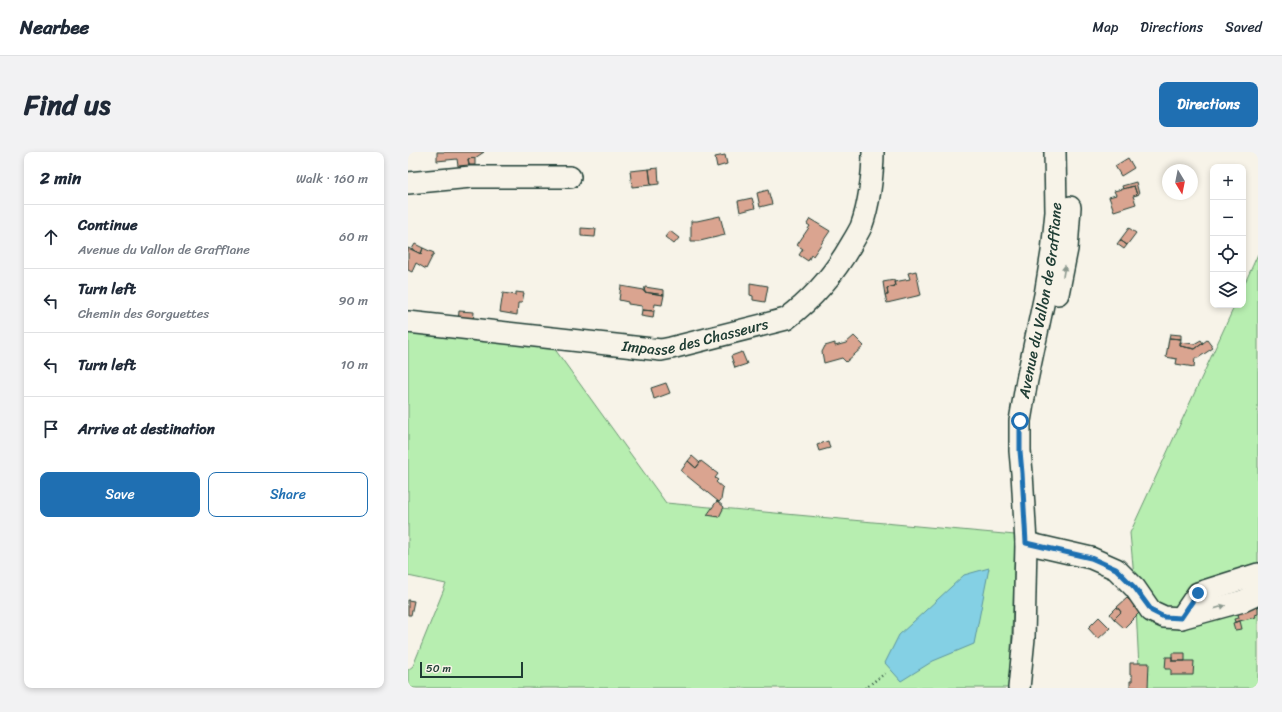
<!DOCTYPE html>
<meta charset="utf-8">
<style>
body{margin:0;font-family:Sriracha,sans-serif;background:#f2f2f3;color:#1f2937}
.controls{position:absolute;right:12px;top:12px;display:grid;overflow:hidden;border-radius:8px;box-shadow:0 2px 6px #0003}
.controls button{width:36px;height:36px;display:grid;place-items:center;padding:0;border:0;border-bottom:1px solid #e0e1e3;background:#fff;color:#1f2937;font:20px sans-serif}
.compass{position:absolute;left:754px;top:12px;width:36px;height:36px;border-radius:50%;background:#fff;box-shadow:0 2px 6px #0003;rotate:170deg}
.scale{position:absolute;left:12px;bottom:10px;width:103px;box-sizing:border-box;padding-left:4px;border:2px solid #1f3d34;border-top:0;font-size:11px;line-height:14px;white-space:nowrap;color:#1f3d34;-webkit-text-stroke:3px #f7f3e8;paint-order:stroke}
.stop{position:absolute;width:12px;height:12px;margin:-9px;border:3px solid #1f6fb2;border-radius:50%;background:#fff}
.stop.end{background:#1f6fb2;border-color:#fff;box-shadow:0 1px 4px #0008}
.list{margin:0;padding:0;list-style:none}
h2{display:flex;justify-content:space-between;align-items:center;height:52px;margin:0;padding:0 16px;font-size:17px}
h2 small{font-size:13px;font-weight:400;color:#747a83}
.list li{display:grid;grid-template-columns:26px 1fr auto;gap:12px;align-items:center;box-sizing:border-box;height:64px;padding:0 16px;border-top:1px solid #e0e1e3}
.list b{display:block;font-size:15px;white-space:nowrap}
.list p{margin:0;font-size:13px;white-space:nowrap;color:#747a83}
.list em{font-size:13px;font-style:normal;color:#747a83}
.actions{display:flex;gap:8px;padding:12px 16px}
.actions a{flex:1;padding:9px 0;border:1px solid #1f6fb2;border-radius:8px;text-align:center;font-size:14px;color:#1f6fb2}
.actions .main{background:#1f6fb2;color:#fff}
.icon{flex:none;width:22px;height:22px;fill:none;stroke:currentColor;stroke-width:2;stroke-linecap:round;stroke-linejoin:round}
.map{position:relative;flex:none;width:850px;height:536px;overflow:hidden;border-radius:8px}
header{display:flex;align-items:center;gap:24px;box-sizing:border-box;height:56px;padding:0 20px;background:#fff;border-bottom:1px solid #e0e1e3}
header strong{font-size:19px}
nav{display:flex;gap:22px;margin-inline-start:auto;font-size:14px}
.intro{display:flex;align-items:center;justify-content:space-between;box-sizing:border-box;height:96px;padding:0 24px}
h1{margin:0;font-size:28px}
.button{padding:10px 18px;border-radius:8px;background:#1f6fb2;color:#fff;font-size:14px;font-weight:700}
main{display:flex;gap:24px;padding:0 24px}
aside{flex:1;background:#fff;border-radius:8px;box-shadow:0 2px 6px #0003}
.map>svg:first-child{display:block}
</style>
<header>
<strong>Nearbee</strong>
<nav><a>Map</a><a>Directions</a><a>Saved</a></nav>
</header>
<div class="intro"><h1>Find us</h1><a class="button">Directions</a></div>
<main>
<aside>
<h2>2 min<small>Walk · 160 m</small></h2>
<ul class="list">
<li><svg class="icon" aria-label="ahead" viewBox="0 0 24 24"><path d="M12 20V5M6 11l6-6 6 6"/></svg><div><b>Continue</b><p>Avenue du Vallon de Graffiane</p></div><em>60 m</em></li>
<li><svg class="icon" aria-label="left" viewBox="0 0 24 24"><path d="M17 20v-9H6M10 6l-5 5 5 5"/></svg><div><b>Turn left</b><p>Chemin des Gorguettes</p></div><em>90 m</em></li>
<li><svg class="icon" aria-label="left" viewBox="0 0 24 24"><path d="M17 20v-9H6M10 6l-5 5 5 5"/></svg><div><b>Turn left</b></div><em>10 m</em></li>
<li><svg class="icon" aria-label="arrive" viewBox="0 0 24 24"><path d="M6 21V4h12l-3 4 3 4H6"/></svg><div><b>Arrive at destination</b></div></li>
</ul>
<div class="actions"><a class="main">Save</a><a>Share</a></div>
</aside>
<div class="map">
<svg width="850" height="536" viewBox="0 0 850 536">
<rect width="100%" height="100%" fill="#f7f3e8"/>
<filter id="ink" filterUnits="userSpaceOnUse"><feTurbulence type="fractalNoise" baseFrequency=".025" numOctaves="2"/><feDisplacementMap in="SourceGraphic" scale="8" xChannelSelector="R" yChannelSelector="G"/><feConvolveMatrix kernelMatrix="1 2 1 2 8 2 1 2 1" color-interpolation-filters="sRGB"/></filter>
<g filter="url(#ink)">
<!-- green -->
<path fill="#b7eeb0" stroke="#6b9672" d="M850,102V536H732L727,436L722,381L827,153H835V135Z
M0,176L138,185L258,351L607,383L605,457L601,536H0V518L5,514L38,432L0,424Z"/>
<!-- water -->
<path fill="#84d0e4" stroke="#5c959e" d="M581,416L566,492L525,509L493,529L477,511L491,483L556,423Z"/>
<!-- building -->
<path fill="#daa490" stroke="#1f3d34" d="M29,0H76L67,6L60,7L61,13L50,14L49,7L29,9Z
M317,3L319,12L309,15L307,5Z
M67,6V13H61L60,7Z
M720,6L726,16L713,24L707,14Z
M250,16L251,32L243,33L241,17Z
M241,17L243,33L224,35L222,19Z
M728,30L731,42L729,43L726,34L715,37L714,34Z
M726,34L729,43L725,44L728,52L706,59L701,45L708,43L706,39Z
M360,38L364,52L352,55L349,41Z
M344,46L347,56L332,60L330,49Z
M312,64L317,83L292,89H283V69H289Z
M402,67L422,79L405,104L403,103L400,109L391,103L395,97L389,93L402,74L399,72Z
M173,76L188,77L187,85L173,84Z
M721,76L728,81L719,93L712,88Z
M262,79L271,86L266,92L257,85Z
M712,88L719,93L716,97L709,92Z
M7,92L15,96L13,102L4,97Z
M0,96L13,102L15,96L26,101L18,117L8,111L4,120L0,118Z
M508,119L513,143L479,151L477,143H480L479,136L487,134L486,130L502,127L500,121Z
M486,128L487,134L479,136L480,143H477L475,130Z
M342,131L360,134L357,150L345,148V144L342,143Z
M213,134L236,138V140L256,143L254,153L247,152L246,159L234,158V154L220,152V150L211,148Z
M237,135L256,138V143L236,140Z
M108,140L116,141L114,151H110L109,163L92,160L95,141L108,143Z
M234,158L246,159L245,166L233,164Z
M51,159L66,160L65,172L50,171Z
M762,182L773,183V187L761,186Z
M446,184L456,194L438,210L434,206L416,211L414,200L417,194L427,191V194L438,191Z
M761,186L773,187L772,194L787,197L799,188L805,196L790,206H787L786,215L768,212L769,207L758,205Z
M793,188L795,191L787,197L772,194V190L786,192Z
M334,200L339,212L327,216L323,204Z
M258,231L262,241L246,247L243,236Z
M420,289L422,296L411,299L409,293Z
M284,304L292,311L288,316L280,309Z
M280,309L288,316L293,309L310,322L307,326L310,328L308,330L315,336L313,348L311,350L273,319Z
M309,349L316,355L311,365L299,363Z
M728,445L736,456L716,476L706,467L713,460L709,455L719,446L723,450Z
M0,448L6,449L3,463H0Z
M850,452V462L847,463L848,465L827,470L826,467L831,466L829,458Z
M709,455L713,460L706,467L702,462Z
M691,465L702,476L690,487L680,476Z
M832,469L834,477L827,478L825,471Z
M764,501H777V509H764Z
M758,505H764V509H786L785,523H763V517H757Z
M722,511H741L740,536L722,535V529H724V523H722Z"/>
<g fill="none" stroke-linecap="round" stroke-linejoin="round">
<!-- minor casing -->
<g stroke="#1f3d34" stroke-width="24">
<g id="minor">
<path d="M0,31L63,25H162"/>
<path d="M650,142L659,97L662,55"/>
<path id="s1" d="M0,170L253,198L263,196L378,167C405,147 427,121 444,91C447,86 450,81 453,75C461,54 465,22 465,0"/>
<path d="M618,391L683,406L708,417L727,436L743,459L756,465L773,466L835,449L850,442"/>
<path d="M773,466L790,441L850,422"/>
<path id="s2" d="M611,536L616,486L618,391L614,321L612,299V269L619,228L637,143L644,100L648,60L647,0"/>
</g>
</g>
<!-- path -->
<path stroke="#1f3d34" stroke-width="2.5" stroke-dasharray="1 3" stroke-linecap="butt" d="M457,536L479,520"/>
<!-- minor -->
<use href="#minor" stroke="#f7f3e8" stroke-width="21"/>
</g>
<!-- one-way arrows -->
<defs><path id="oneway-solid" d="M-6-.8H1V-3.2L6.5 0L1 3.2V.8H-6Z"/></defs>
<g fill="#8b988e">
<use href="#oneway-solid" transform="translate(656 119) rotate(-80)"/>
<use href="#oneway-solid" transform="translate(812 455) rotate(-16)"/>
</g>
</g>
<g fill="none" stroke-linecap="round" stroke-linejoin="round" filter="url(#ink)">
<!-- route -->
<path stroke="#1f6fb2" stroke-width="5" d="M612,269V299L614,321L618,391L683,406L708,417L727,436L744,459L756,465L773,466L790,441"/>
</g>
<g text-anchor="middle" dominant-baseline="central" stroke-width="3" stroke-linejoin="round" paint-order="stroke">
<!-- street labels -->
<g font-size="15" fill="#1f3d34" stroke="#f7f3e8">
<text stroke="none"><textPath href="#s2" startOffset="390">Avenue du Vallon de Graffiane</textPath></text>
<text stroke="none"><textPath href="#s1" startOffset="290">Impasse des Chasseurs</textPath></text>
</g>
</g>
</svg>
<div class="controls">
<button>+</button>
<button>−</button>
<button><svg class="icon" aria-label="locate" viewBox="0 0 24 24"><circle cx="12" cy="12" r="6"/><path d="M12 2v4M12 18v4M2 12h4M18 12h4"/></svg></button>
<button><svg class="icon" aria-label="layers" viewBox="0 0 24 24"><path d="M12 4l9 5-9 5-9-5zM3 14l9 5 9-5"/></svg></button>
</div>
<svg class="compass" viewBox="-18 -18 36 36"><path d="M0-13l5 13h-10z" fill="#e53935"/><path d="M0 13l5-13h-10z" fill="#747a83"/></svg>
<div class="scale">50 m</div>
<div class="stop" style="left:612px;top:269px"></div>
<div class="stop end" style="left:790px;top:441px"></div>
</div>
</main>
